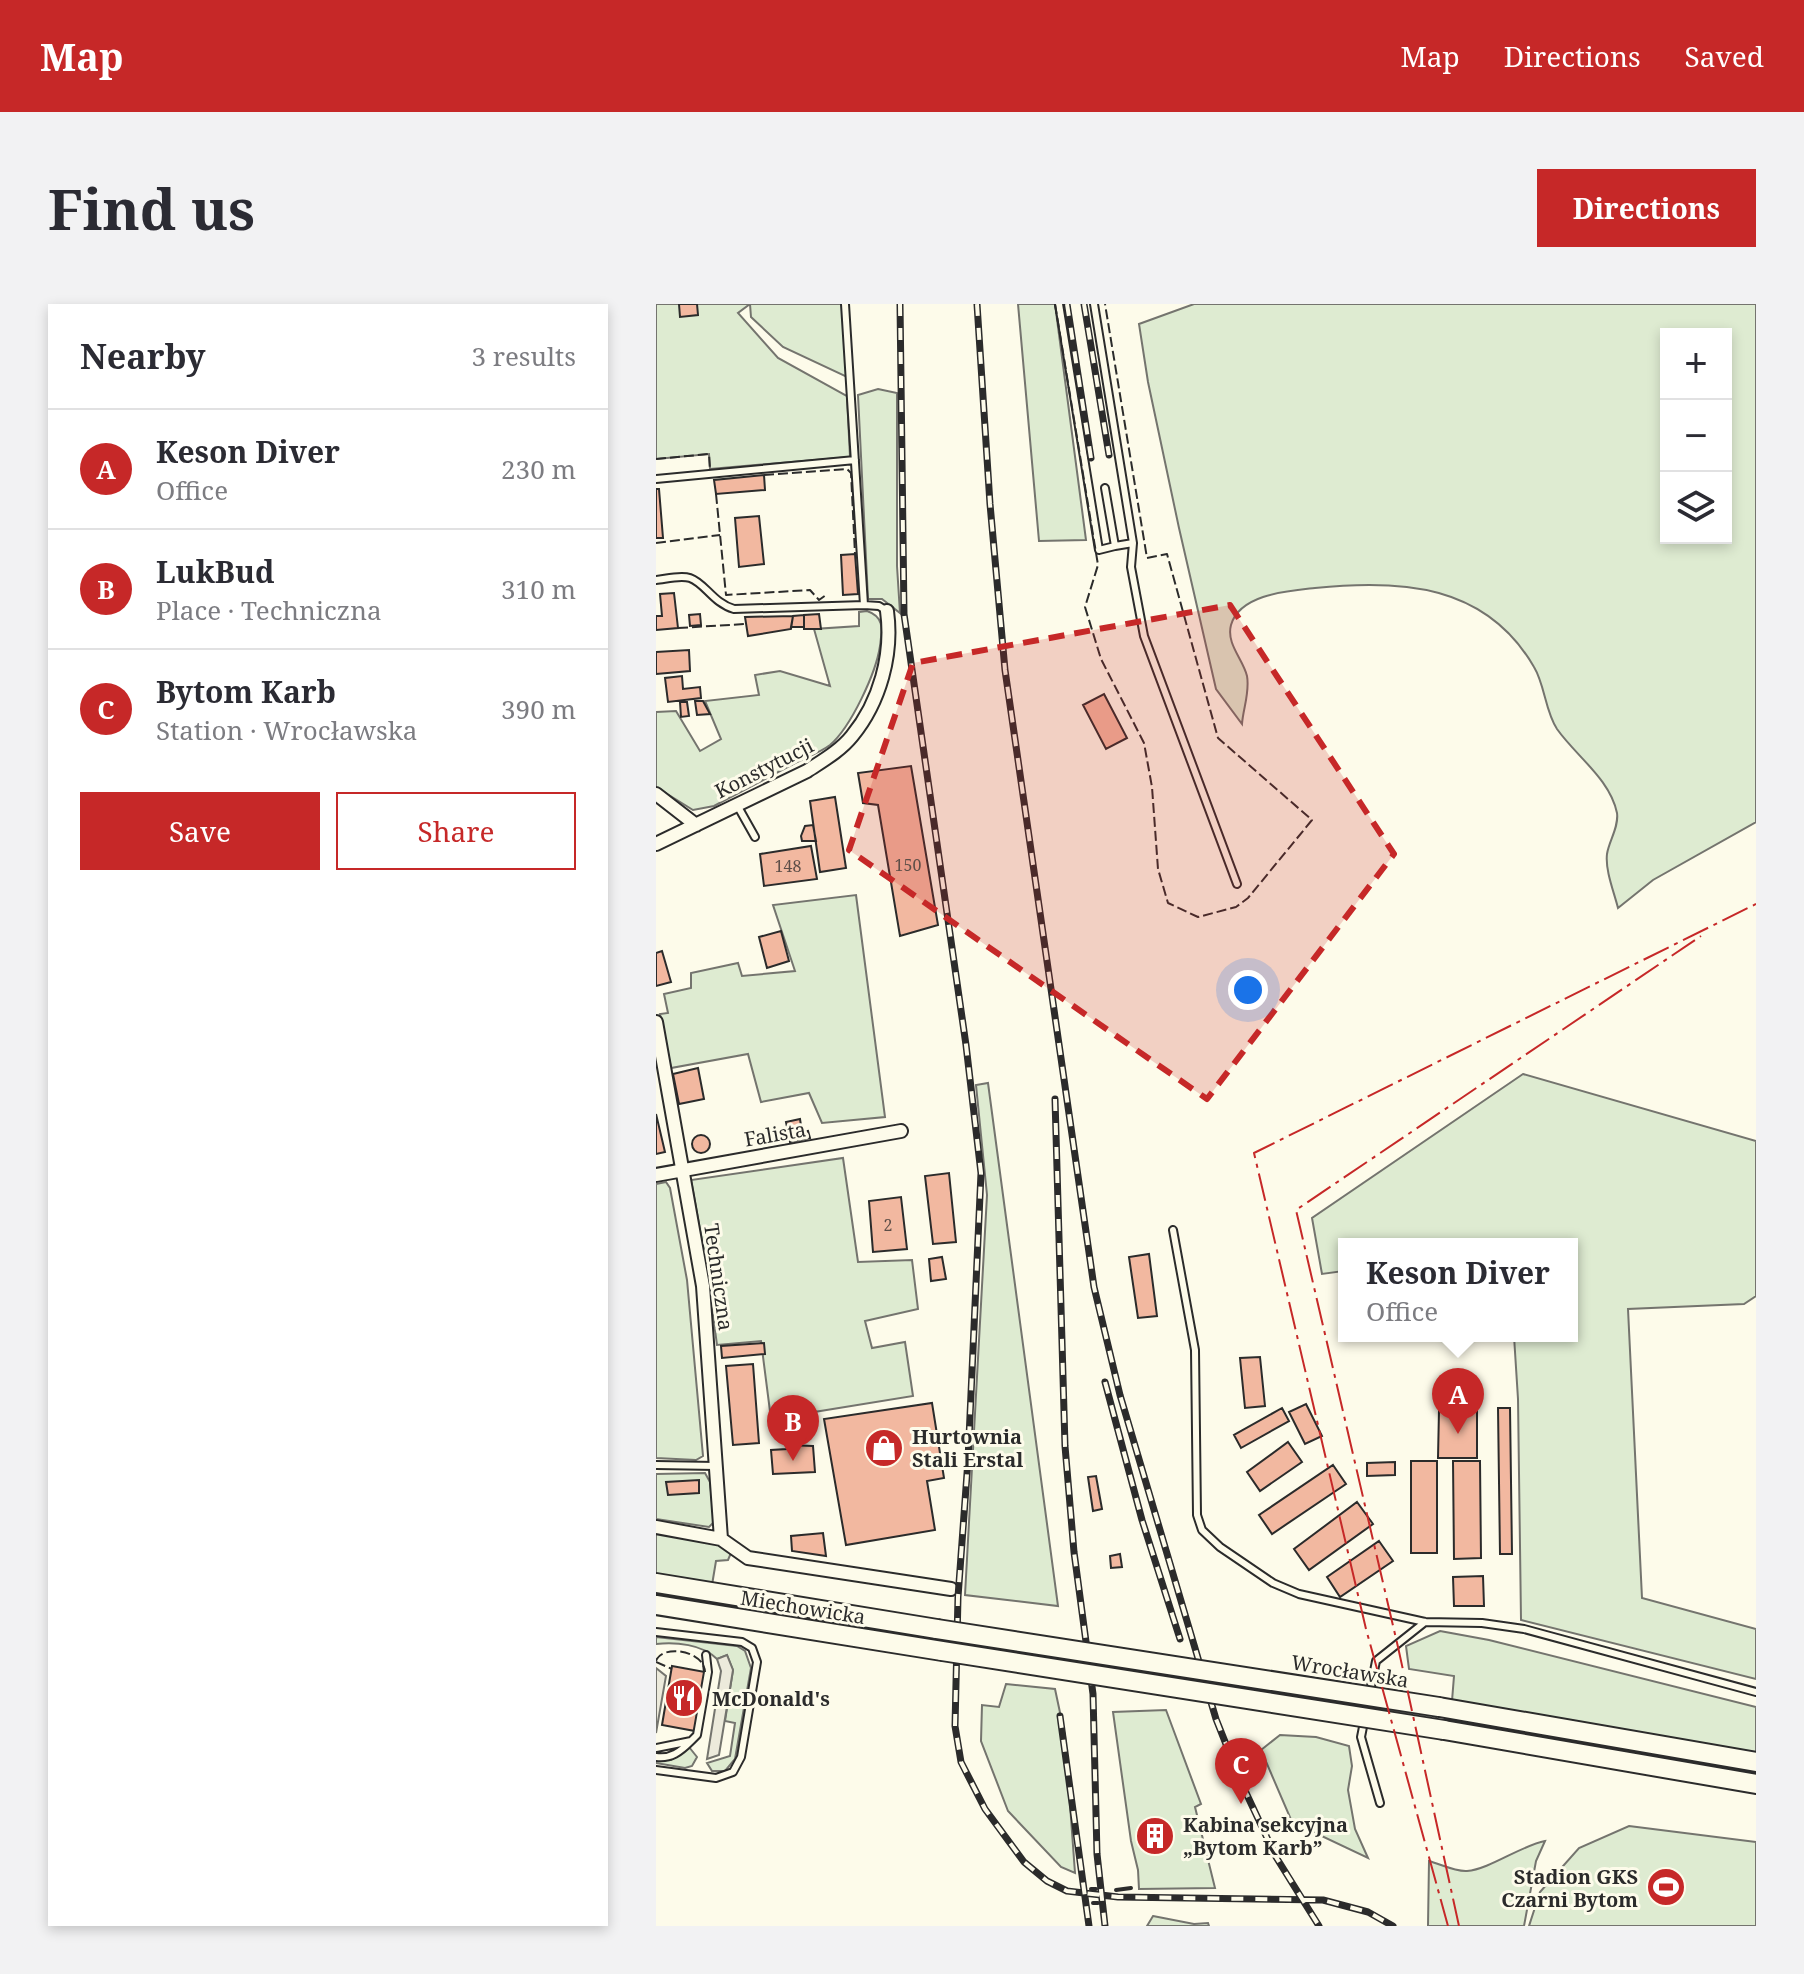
<!DOCTYPE html>
<meta charset="utf-8">
<style>
body{margin:0;font-family:"Noto Serif",serif;background:#f2f2f3;color:#2b2b33}
.controls{position:absolute;right:24px;top:24px;display:grid;overflow:hidden;border-radius:0px;box-shadow:0 4px 12px #0003}
.controls button{width:72px;height:72px;display:grid;place-items:center;padding:0;border:0;border-bottom:2px solid #e1e1e2;background:#fff;color:#2b2b33;font:40px sans-serif}
.you{position:absolute;left:592px;top:686px;width:28px;height:28px;margin:-20px;border:6px solid #fff;border-radius:50%;background:#1a73e8;box-shadow:0 0 0 12px #1a73e833}
.badge{display:grid;place-items:center;width:52px;height:52px;border-radius:50%;background:#c62828;color:#fff;font-size:26px;font-weight:700}
.pin{position:absolute;translate:-50% -66px;filter:drop-shadow(0 2px 4px #0008)}
.pin::after{content:'';position:absolute;top:42px;width:28px;height:24px;background:inherit;clip-path:polygon(0 0,100% 0,50% 100%)}
.popup{position:absolute;left:682px;top:934px;width:240px;height:104px;box-sizing:border-box;display:grid;place-content:center;border-radius:0px;background:#fff;filter:drop-shadow(0 2px 6px #0005);font-size:26px;white-space:nowrap;color:#7c7c81}
.popup b{font-size:30px;color:#2b2b33}
.popup::after{content:'';position:absolute;left:50%;top:100%;margin-left:-16px;border:16px solid transparent;border-top-color:#fff}
.list{margin:0;padding:0;list-style:none}
h2{display:flex;justify-content:space-between;align-items:center;height:104px;margin:0;padding:0 32px;font-size:34px}
h2 small{font-size:26px;font-weight:400;color:#7c7c81}
.list li{display:grid;grid-template-columns:52px 1fr auto;gap:24px;align-items:center;box-sizing:border-box;height:120px;padding:0 32px;border-top:2px solid #e1e1e2}
.list b{display:block;font-size:30px;white-space:nowrap}
.list p{margin:0;font-size:26px;white-space:nowrap;color:#7c7c81}
.list em{font-size:26px;font-style:normal;color:#7c7c81}
.actions{display:flex;gap:16px;padding:24px 32px}
.actions a{flex:1;padding:18px 0;border:2px solid #c62828;border-radius:0px;text-align:center;font-size:28px;color:#c62828}
.actions .main{background:#c62828;color:#fff}
.icon{flex:none;width:44px;height:44px;fill:none;stroke:currentColor;stroke-width:2;stroke-linecap:round;stroke-linejoin:round}
.map{position:relative;flex:none;width:1100px;height:1622px;overflow:hidden;border-radius:0px}
header{display:flex;align-items:center;gap:48px;box-sizing:border-box;height:112px;padding:0 40px;background:#c62828;color:#fff}
header strong{font-size:38px}
nav{display:flex;gap:44px;margin-inline-start:auto;font-size:28px}
.intro{display:flex;align-items:center;justify-content:space-between;box-sizing:border-box;height:192px;padding:0 48px}
h1{margin:0;font-size:56px}
.button{padding:20px 36px;border-radius:0px;background:#c62828;color:#fff;font-size:28px;font-weight:700}
main{display:flex;gap:48px;padding:0 48px}
aside{flex:1;background:#fff;border-radius:0px;box-shadow:0 4px 12px #0003}
.map>svg:first-child{display:block}
</style>
<header>
<strong>Map</strong>
<nav><a>Map</a><a>Directions</a><a>Saved</a></nav>
</header>
<div class="intro"><h1>Find us</h1><a class="button">Directions</a></div>
<main>
<aside>
<h2>Nearby<small>3 results</small></h2>
<ul class="list">
<li><span class="badge">A</span><div><b>Keson Diver</b><p>Office</p></div><em>230 m</em></li>
<li><span class="badge">B</span><div><b>LukBud</b><p>Place · Techniczna</p></div><em>310 m</em></li>
<li><span class="badge">C</span><div><b>Bytom Karb</b><p>Station · Wrocławska</p></div><em>390 m</em></li>
</ul>
<div class="actions"><a class="main">Save</a><a>Share</a></div>
</aside>
<div class="map">
<svg width="1100" height="1622" viewBox="0 0 1100 1622">
<rect width="100%" height="100%" fill="#fdfbea"/>
<!-- green -->
<path fill="#deebd1" stroke="#74746e" stroke-width="2" fill-rule="evenodd" d="M0,0H94L82,9L122,54L191,92L194,153L54,165L53,150L0,155Z
M94,0H187L191,73L127,43L95,13Z
M362,0H399L430,236L383,237Z
M538,0H1100V518L997,576L962,604C958,588 949,566 951,550C953,537 963,523 961,509C954,475 920,452 901,425C889,407 889,381 878,363C830,280 745,275 659,284C632,287 584,290 575,321C570,340 587,355 591,372C594,388 587,405 586,420L560,385L523,224L492,78L483,20ZM1010,30H1070V234H1010Z
M222,85L241,89V262L244,309L226,295H212L202,91Z
M211,307C229,313 226,326 224,342C220,369 195,423 174,441C165,448 151,453 141,458C113,473 86,487 58,502L37,506L0,483V408L20,407L44,447L65,435L49,397L103,391L99,371L124,367L174,382L158,325L203,322V308Z
M200,591L229,813L166,819L153,789L105,798L92,750L15,764L4,710L12,709L8,690L35,684V669L82,659L86,672L139,667L117,601Z
M867,770L1100,837V992L1088,1000L972,1005L986,1294L1100,1325V1375L865,1316L862,1095L858,1032H916V940H688V967L666,970L656,914Z
M332,779L402,1302L309,1291L331,891L320,781Z
M187,854L202,958L256,956L262,1005L209,1017L216,1044L249,1038L257,1092L115,1115L105,1037L61,1041L50,959L35,876Z
M10,878L14,884L31,976L47,1152L40,1156L0,1154V880Z
M49,1169L54,1178L58,1218L53,1223L0,1215V1170Z
M0,1226L61,1238L75,1249L72,1256L60,1257L56,1281L0,1270Z
M784,1327L833,1336L1100,1403V1450L796,1397L798,1372L753,1365L750,1342Z
M0,1333L81,1342L89,1347L95,1364L79,1455L69,1467H56L51,1459L74,1452L79,1419L69,1417L77,1366L71,1351L61,1355C46,1340 20,1338 0,1340Z
M350,1380L399,1385L409,1432L419,1569L405,1563L352,1507L325,1437L326,1401L343,1403Z
M510,1406L545,1500L539,1503L559,1584L483,1585L482,1566L475,1537L457,1408Z
M624,1431L660,1433L693,1442L696,1462L692,1486L699,1525L712,1554L636,1518L605,1446Z
M33,1443L41,1453L36,1462L29,1464L0,1459V1456H15Z
M973,1522L1100,1538V1622H873L884,1588L923,1544Z
M889,1537L880,1557L868,1622H772L773,1557C784,1560 800,1568 811,1567C834,1565 864,1542 889,1537Z
M497,1612L538,1620L552,1619L553,1622H491Z"/>
<!-- parking -->
<path fill="#eceadb" stroke="#74746e" stroke-width="2" d="M71,1351L77,1366L63,1451L51,1455L65,1367L61,1355Z
M0,1364L10,1372L0,1429Z"/>
<!-- building -->
<path fill="#f2b8a0" stroke="#2b2b2b" stroke-width="2" d="M23,0H41L42,11L24,13Z
M108,171L109,186L60,190L58,176Z
M0,185H3L7,234H0Z
M103,212L108,260L83,263L79,214Z
M199,250L202,290L187,291L185,251Z
M18,289L22,324L0,326V312H6L4,290Z
M44,310L45,321L34,322L33,311Z
M163,310L165,325H148V311Z
M148,311V323H135L137,312Z
M137,312L135,325L92,332L89,313Z
M33,346L34,367L0,370V348Z
M26,372L27,385L44,383L45,394L12,398L9,374Z
M448,390L471,434L450,445L427,401Z
M39,397H47L54,410L41,411Z
M24,398H31L33,412L25,413Z
M255,462L282,621L244,632L222,501L207,499L202,469Z
M179,493L190,564L164,568L154,497Z
M157,521L160,537H146L145,532L149,522Z
M155,542L161,575L108,582L104,550Z
M125,627L133,657L111,664L103,633Z
M6,647L15,678L0,682V649Z
M42,764L48,795L23,800L17,770Z
M0,810L9,848L0,850Z
M144,815L146,828L152,827L154,834L134,838L130,818Z
M36 840a9 9 0 1 1 18 0a9 9 0 1 1-18 0Z
M293,869L300,938L277,940L269,872Z
M245,893L251,945L217,948L213,897Z
M493,950L501,1012L482,1014L473,953Z
M286,953L290,975L275,977L273,955Z
M108,1039L109,1050L66,1054L65,1042Z
M604,1053L609,1102L589,1104L584,1054Z
M97,1060L103,1139L77,1141L70,1062Z
M276,1099L288,1174L271,1177L279,1226L190,1241L168,1115Z
M650,1100L666,1132L649,1140L633,1108Z
M626,1104L633,1117L585,1144L578,1131Z
M842,1104H854L856,1250H844Z
M783,1106L821,1107V1154H782Z
M632,1138L646,1158L604,1187L591,1168Z
M131,1141L157,1142L159,1168L117,1170L115,1146L131,1145Z
M755,1157H781V1249H755Z
M797,1157H824L825,1254L798,1255Z
M739,1158V1171L711,1172V1159Z
M677,1161L690,1180L616,1230L603,1211Z
M440,1172L446,1205L437,1207L432,1173Z
M43,1176V1189L12,1191L10,1178Z
M701,1198L717,1220L653,1266L638,1245Z
M167,1229L170,1252L136,1247L135,1232Z
M723,1237L737,1257L684,1293L671,1273Z
M464,1250L466,1263L455,1264L454,1252Z
M827,1272L828,1302H798L797,1273Z
M16,1362L49,1368L39,1427L6,1421Z
M498,1523L505,1524L507,1539L493,1541L491,1526Z"/>
<g fill="none" stroke-linecap="round" stroke-linejoin="round">
<!-- service casing -->
<g stroke="#2b2b2b" stroke-width="10">
<path id="service" d="M189,0L208,301
M403,0L443,246L459,242
M438,0L477,239L459,242L449,184
M0,175L199,156
M477,239L475,263L488,332L581,580
M0,276C10,275 24,271 34,274C49,279 57,299 78,305L208,301L223,302L231,307
M81,501L99,533
M517,926L539,1046L541,1211L546,1226L564,1243L617,1279L643,1290L769,1318L826,1319L868,1325L1100,1388
M0,1161L60,1162
M0,1328L86,1338L96,1344L101,1358L85,1453L77,1468L60,1474L0,1466
M0,1444L35,1437L41,1431L52,1368L50,1351
M0,1453C15,1455 24,1448 35,1437
M724,1499L705,1433L720,1357L769,1318"/>
</g>
<!-- minor casing -->
<g stroke="#2b2b2b" stroke-width="16">
<path id="minor" d="M0,490L40,521
M0,540L151,467C166,457 184,447 196,432C224,398 237,350 231,307
M0,718L47,982L65,1235
M0,871L245,827
M0,1223L65,1235L92,1254L295,1285"/>
</g>
<!-- secondary casing -->
<g stroke="#2b2b2b" stroke-width="22">
<path id="secondary" d="M0,1279L281,1325
M0,1301L286,1347
M783,1403L1100,1458
M788,1426L1100,1480"/>
</g>
<!-- service -->
<use href="#service" stroke="#fdfbea" stroke-width="6"/>
<!-- minor -->
<use href="#minor" stroke="#fdfbea" stroke-width="12"/>
<!-- secondary -->
<use href="#secondary" stroke="#fdfbea" stroke-width="18"/>
<!-- rail casing -->
<g stroke="#2b2b2b" stroke-width="7">
<path id="rail" d="M244,0L248,310L310,741L325,869L312,1156L302,1293L299,1422L305,1458L329,1505L368,1558L391,1577L411,1587L462,1593L667,1596L712,1608L737,1622
M321,0L334,200L349,366L438,983L464,1091L560,1415L585,1478L620,1553L663,1622
M411,0L435,154
M428,0L453,151
M399,795L409,1142L418,1248L437,1390L441,1550L449,1622
M449,1078L486,1216L524,1335
M404,1412L433,1622"/>
</g>
<!-- rail -->
<use href="#rail" stroke="#fdfbea" stroke-width="4" stroke-dasharray="12" stroke-linecap="butt"/>
<!-- secondary-bridge casing -->
<g stroke="#2b2b2b" stroke-width="22" stroke-linecap="butt">
<path id="secondary-bridge" d="M281,1325L783,1403
M286,1347L788,1426"/>
</g>
<!-- secondary-bridge -->
<use href="#secondary-bridge" stroke="#fdfbea" stroke-width="18"/>
<!-- fence -->
<path stroke="#2b2b2b" stroke-width="2" stroke-dasharray="10 4" stroke-linecap="butt" d="M399,0L442,261L429,303L445,355L488,439L496,483L502,565L512,599L542,613L580,603L592,594L656,516L562,434L511,250L491,254L449,0
M0,155L53,150L54,165
M108,171L191,165L195,169L199,250
M60,190L70,291L154,286L163,296L170,291
M0,239L64,231
M22,324L89,320
M0,1357C6,1340 48,1346 49,1368
M0,1358L16,1365"/>
<!-- wall -->
<path stroke="#2b2b2b" stroke-width="4" d="M435,1585H440
M460,1586L475,1584
M437,1599H442"/>
<!-- power -->
<path stroke="#c62828" stroke-width="2" stroke-dasharray="28 6 4 6" stroke-linecap="butt" d="M792,1622L710,1325L598,849L1100,600
M803,1622L742,1343L640,906L1045,632"/>
</g>
<!-- marked area -->
<path fill="#c62828" fill-opacity="0.2" stroke="#c62828" stroke-width="6" stroke-dasharray="16 10" stroke-linejoin="round" d="M574,301L738,550L551,795L193,546L257,359Z"/>
<!-- icons -->
<defs>
<g id="shop-disc" transform="scale(2)"><circle r="9.5" fill="#c62828" stroke="#fdfbea"/><path d="M-5-2.5h2.3a2.7 3.5 0 0 1 5.4 0H5L5.5 6h-11ZM-1.5-2.5h3a1.5 2.3 0 0 0-3 0Z" fill="#fff"/></g>
<g id="restaurant-disc" transform="scale(2)"><circle r="9.5" fill="#c62828" stroke="#fdfbea"/><path d="M-5-6h1v4h1v-4h1v4h1v-4h1v5L-1.5 .5V6h-2V.5L-5-1ZM5-6V6H3V1.5H1.5Q1.5-4 5-6Z" fill="#fff"/></g>
<g id="building-disc" transform="scale(2)"><circle r="9.5" fill="#c62828" stroke="#fdfbea"/><path d="M-4-6H4V6H1V3H-1V6H-4ZM-2.5-4.3h1.7v1.8h-1.7ZM.8-4.3h1.7v1.8H.8ZM-2.5-1h1.7V.8h-1.7ZM.8-1h1.7V.8H.8Z" fill="#fff"/></g>
<g id="stadium-disc" transform="scale(2)"><circle r="9.5" fill="#c62828" stroke="#fdfbea"/><path d="M0-5a6.5 5 0 1 0 0 10a6.5 5 0 1 0 0-10ZM-3.5-1.8h7v3.6h-7Z" fill="#fff"/></g>
</defs>
<g fill-rule="evenodd">
<use href="#shop-disc" x="228" y="1144"/>
<use href="#restaurant-disc" x="28" y="1394"/>
<use href="#building-disc" x="499" y="1532"/>
<use href="#stadium-disc" x="1010" y="1583"/>
</g>
<g text-anchor="middle" dominant-baseline="central" stroke-width="6" stroke-linejoin="round" paint-order="stroke">
<!-- number labels -->
<g font-size="16" fill="#5d4e48">
<text x="252" y="561">150</text>
<text x="132" y="562">148</text>
<text x="232" y="921">2</text>
</g>
<!-- street labels -->
<g font-size="20" fill="#2b2b2b" stroke="#fdfbea">
<text transform="translate(108 464) rotate(-27)">Konstytucji</text>
<text transform="translate(119 830) rotate(-10)">Falista</text>
<text transform="translate(63 973) rotate(82)">Techniczna</text>
<text transform="translate(147 1303) rotate(9)">Miechowicka</text>
<text transform="translate(694 1367) rotate(9)">Wrocławska</text>
</g>
<!-- poi labels -->
<g font-size="20" font-weight="bold" fill="#2b2b2b" stroke="#fdfbea" text-anchor="start">
<text x="256" y="1132">Hurtownia<tspan x="256" dy="23">Stali Erstal</tspan></text>
<text x="56" y="1394">McDonald's</text>
<text x="527" y="1520">Kabina sekcyjna<tspan x="527" dy="23">„Bytom Karb”</tspan></text>
<text x="982" y="1572" text-anchor="end">Stadion GKS<tspan x="982" dy="23">Czarni Bytom</tspan></text>
</g>
</g>
</svg>
<div class="controls">
<button>+</button>
<button>−</button>
<button><svg class="icon" aria-label="layers" viewBox="0 0 24 24"><path d="M12 4l9 5-9 5-9-5zM3 14l9 5 9-5"/></svg></button>
</div>
<div class="you"></div>
<div class="pin badge" style="left:802px;top:1130px">A</div>
<div class="popup"><b>Keson Diver</b>Office</div>
<div class="pin badge" style="left:137px;top:1157px">B</div>
<div class="pin badge" style="left:585px;top:1500px">C</div>
</div>
</main>
